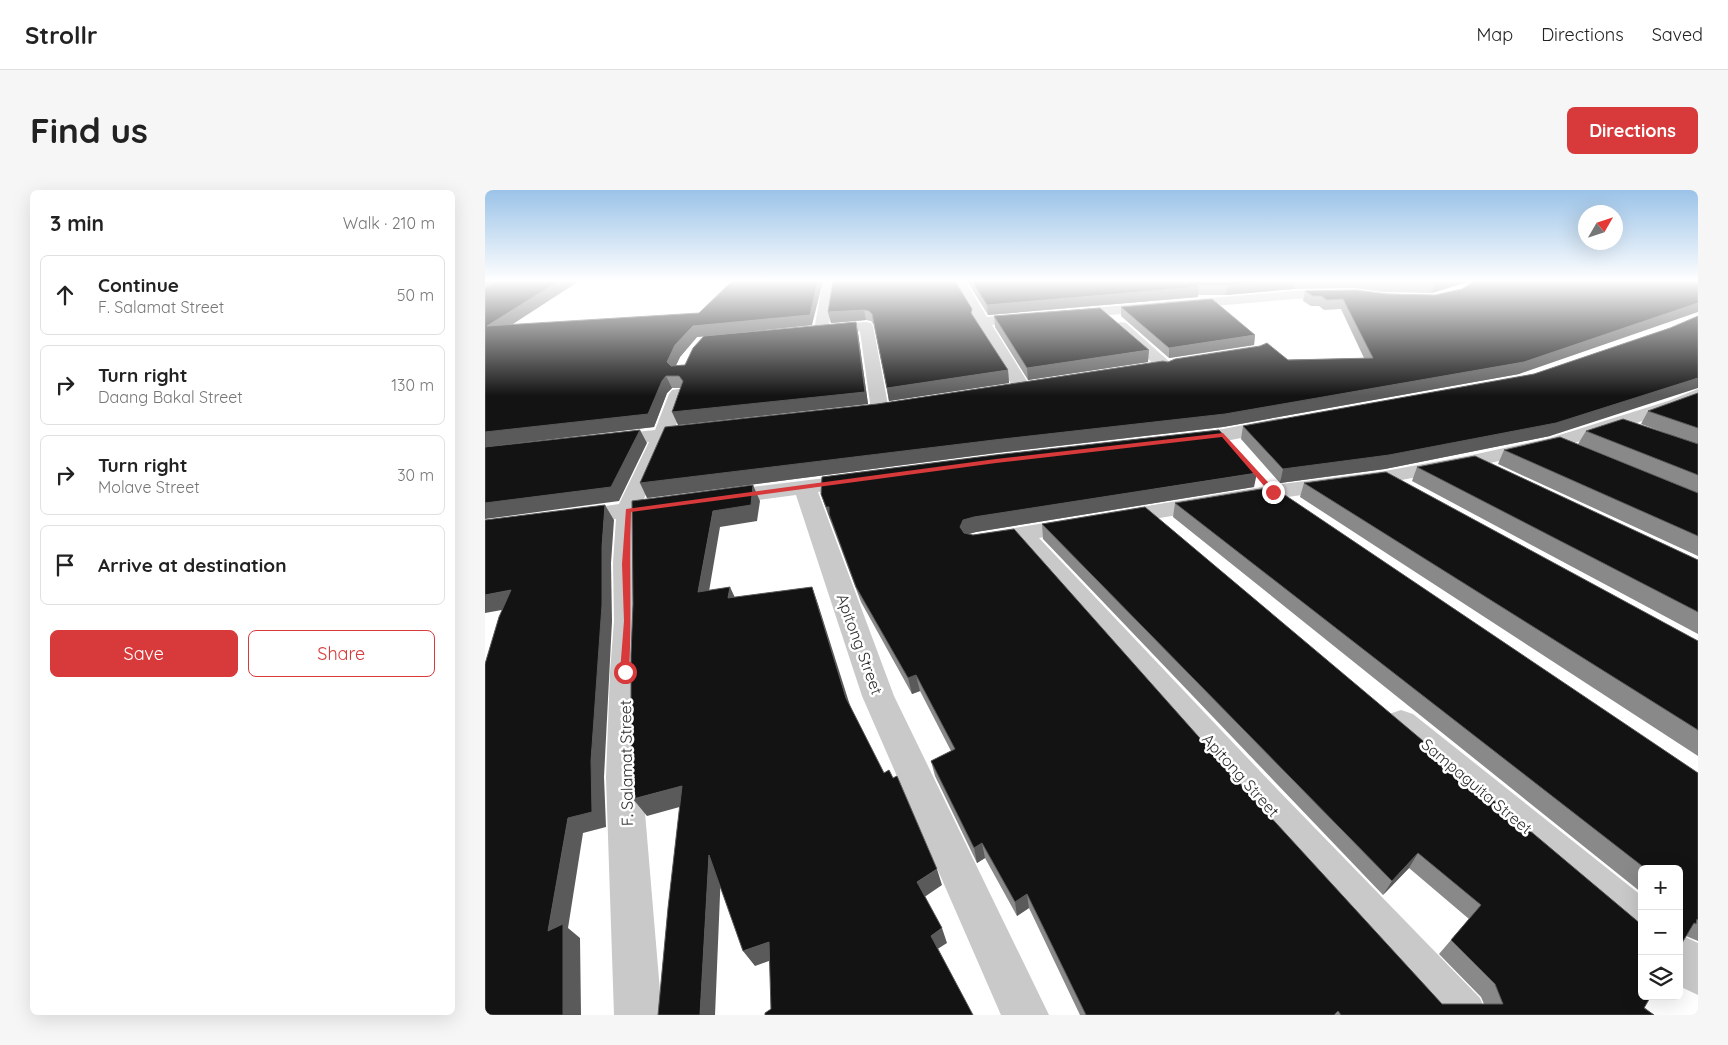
<!DOCTYPE html>
<meta charset="utf-8">
<style>
body{margin:0;font-family:Quicksand,sans-serif;background:#f6f6f6;color:#222}
.controls{position:absolute;right:15px;bottom:15px;display:grid;overflow:hidden;border-radius:8px;box-shadow:0 5px 20px #0002}
.controls button{width:45px;height:45px;display:grid;place-items:center;padding:0;border:0;border-bottom:1px solid #e0e0e0;background:#fff;color:#222;font:25px sans-serif}
.compass{position:absolute;left:1093px;top:15px;width:45px;height:45px;border-radius:50%;background:#fff;box-shadow:0 5px 20px #0002;rotate:51deg}
.stop{position:absolute;width:15px;height:15px;margin:-11px;border:4px solid #d8393a;border-radius:50%;background:#fff}
.stop.end{background:#d8393a;border-color:#fff;box-shadow:0 1px 5px #0008}
.list{margin:0;padding:0;list-style:none}
h2{display:flex;justify-content:space-between;align-items:center;height:65px;margin:0;padding:0 20px;font-size:21px}
h2 small{font-size:16px;font-weight:400;color:#767676}
.list li{display:grid;grid-template-columns:32px 1fr auto;gap:15px;align-items:center;box-sizing:border-box;height:80px;margin:0 10px 10px;padding:0 10px;border:1px solid #e0e0e0;border-radius:8px}
.list b{display:block;font-size:19px;white-space:nowrap}
.list p{margin:0;font-size:16px;white-space:nowrap;color:#767676}
.list em{font-size:16px;font-style:normal;color:#767676}
.actions{display:flex;gap:10px;padding:15px 20px}
.actions a{flex:1;padding:11px 0;border:1px solid #d8393a;border-radius:8px;text-align:center;font-size:18px;color:#d8393a}
.actions .main{background:#d8393a;color:#fff}
.icon{flex:none;width:28px;height:28px;fill:none;stroke:currentColor;stroke-width:2;stroke-linecap:round;stroke-linejoin:round}
.map{position:relative;flex:none;width:1213px;height:825px;overflow:hidden;border-radius:8px}
header{display:flex;align-items:center;gap:30px;box-sizing:border-box;height:70px;padding:0 25px;background:#fff;border-bottom:1px solid #e0e0e0}
header strong{font-size:24px}
nav{display:flex;gap:28px;margin-inline-start:auto;font-size:18px}
.intro{display:flex;align-items:center;justify-content:space-between;box-sizing:border-box;height:120px;padding:0 30px}
h1{margin:0;font-size:35px}
.button{padding:12px 22px;border-radius:8px;background:#d8393a;color:#fff;font-size:18px;font-weight:700}
main{display:flex;gap:30px;padding:0 30px}
aside{flex:1;background:#fff;border-radius:8px;box-shadow:0 5px 20px #0002}
.map>svg:first-child{display:block}
</style>
<header>
<strong>Strollr</strong>
<nav><a>Map</a><a>Directions</a><a>Saved</a></nav>
</header>
<div class="intro"><h1>Find us</h1><a class="button">Directions</a></div>
<main>
<aside>
<h2>3 min<small>Walk · 210 m</small></h2>
<ul class="list">
<li><svg class="icon" aria-label="ahead" viewBox="0 0 24 24"><path d="M12 20V5M6 11l6-6 6 6"/></svg><div><b>Continue</b><p>F. Salamat Street</p></div><em>50 m</em></li>
<li><svg class="icon" aria-label="right" viewBox="0 0 24 24"><path d="M7 20v-9h11M14 6l5 5-5 5"/></svg><div><b>Turn right</b><p>Daang Bakal Street</p></div><em>130 m</em></li>
<li><svg class="icon" aria-label="right" viewBox="0 0 24 24"><path d="M7 20v-9h11M14 6l5 5-5 5"/></svg><div><b>Turn right</b><p>Molave Street</p></div><em>30 m</em></li>
<li><svg class="icon" aria-label="arrive" viewBox="0 0 24 24"><path d="M6 21V4h12l-3 4 3 4H6"/></svg><div><b>Arrive at destination</b></div></li>
</ul>
<div class="actions"><a class="main">Save</a><a>Share</a></div>
</aside>
<div class="map">
<svg width="1213" height="825" viewBox="0 0 1213 825">
<rect width="100%" height="100%" fill="#fff"/>
<g fill="none" stroke-linecap="round" stroke-linejoin="round">
<!-- minor -->
<path fill="#c9c9c9" fill-rule="evenodd" d="M338,91H350L344,135L381,132L386,133L388,136L404,220L401,224L395,225L389,224L386,220L375,141L336,144L331,143L329,140Z
M468,91H480L502,127L809,101L856,100L862,104L856,108L809,109L507,135L547,199L544,203L538,204L532,203L529,199L493,136L489,132L490,130Z
M636,132L641,133L687,174L689,177L687,180H675L631,139L629,136L631,133Z
M193,199L199,200L202,204L190,238L215,235L222,237L225,241L222,245L185,250L158,311L184,308L192,310L195,315L192,320L154,326V373L157,431L155,482L157,587L177,825H129L121,587L125,482L129,431L128,373L131,329L88,334L80,332L76,327L80,322L134,314L164,252L121,257L114,255L111,251L114,247L121,245L170,240L184,204L187,200Z
M1213,199V211L1195,219L1077,257L987,277L900,293L789,309L554,348L792,599L995,808L1002,825H946L766,623L530,352L496,357L487,355L484,350L487,345L789,295L900,281L987,265L1065,248L1183,211Z
M794,228L801,230L803,234L801,238C775,244 718,259 694,253L691,249L694,245L738,239Z
M373,284L381,285L384,290L381,295L333,302L409,506L564,825H516L377,506L311,305L234,315L226,313L223,308L226,303L234,301Z
M916,520L928,524L1157,706V755L1142,749L904,542L899,533L904,524Z
M1194,744L1213,753V805L1194,796Z"/>
</g>
<!-- wall -->
<path fill="#898989" d="M0,91H94L27,134L327,135L212,147L195,167L191,175H200L373,143L383,214L193,235L196,198H187L182,203L169,237L0,257Z
M348,91L487,124L523,180L524,193L404,211L389,135L386,131L381,130L346,133L343,122Z
M482,91H1213L1034,184L738,237L511,263L162,308L392,214L683,172L879,168L856,119L839,120L834,116H826L818,111L820,101L950,105L977,99L985,94L982,92L947,103L899,102L869,98L809,99L741,105H713V107L503,125Z
M636,117L770,145L769,155L684,168L636,126Z
M509,126L663,172L543,190L510,137Z
M1185,138L1065,246L900,279L795,293L756,249L758,236L1049,184Z
M1213,203V303L1093,254L1101,241L1183,244L1156,234L1163,221Z
M1019,260L1213,303V366L1013,274Z
M932,277L1213,370V444L927,291Z
M819,293L1213,451V566L815,307Z
M769,297L491,342L484,344L769,609L957,814H999L996,807L954,764L984,729L924,678L898,705L558,349L557,334L1169,825H595L544,718L532,726L500,668L492,673L450,586L446,571L466,561L435,501L427,504L376,412L341,319L336,304Z
M690,313L1213,583V751L1201,746L1194,679H1157V703L688,327Z"/>
<!-- shaded-wall -->
<path fill="#5a5a5a" d="M0,91H15L0,99Z
M74,91H94L8,147L2,136Z
M333,91H338L327,135L212,147L195,167L187,184L182,172L190,155L208,136Z
M794,91H811L809,99L741,105L743,95Z
M958,91H983L982,92L947,103L950,93Z
M714,97L713,107L503,125L502,115Z
M1213,113V122L1034,184L738,237L511,263L162,308L155,293Z
M379,120L381,130L346,133L343,122Z
M371,132L373,143L383,214L193,235L187,222Z
M770,145L769,155L684,168V158Z
M664,160L663,172L543,190L542,178Z
M523,180L524,193L404,211L402,198Z
M181,186L187,198L182,203L169,237L0,257V242L177,191Z
M1213,188V198L1065,246L900,279L795,293L798,279Z
M155,240L162,253L134,311L0,329V313Z
M772,283L769,297L491,342L480,345L475,337L478,330L489,327Z
M268,295L275,311L272,331L235,337L221,419L213,402L228,321Z
M120,315L129,330L126,373L127,431L119,587L121,637L98,643L83,738L95,748L96,825H78L63,741L83,628L106,571L117,357Z
M341,317H344V324L346,332Z
M245,397L253,414L243,408Z
M327,397L333,414L368,525L361,508Z
M26,400L38,416L0,423V405Z
M431,485L435,501L427,504L423,488Z
M197,596L209,613L162,626L148,609Z
M497,653L500,668L492,673L489,658Z
M933,663L924,678L898,705L907,691Z
M224,665L236,681L230,825H215Z
M452,679L457,695L438,708L432,692Z
M542,704L544,718L532,726L530,712Z
M457,738L462,753L451,760L446,746Z
M284,752L295,767L270,776L258,761Z"/>
<!-- building -->
<path fill="#131313" stroke="#5a5a5a" d="M13,91H74L2,136L214,123L245,93L249,92L250,91H333L325,125L208,136L190,155L182,172L186,176L200,175L208,158L219,146L371,132L380,202L187,222L198,191L194,186H181L177,191L163,224L0,242V98Z
M348,91H470L487,119L486,123L523,180L402,198L387,124L384,121L379,120L343,122Z
M487,91H794L743,95H711L714,97L502,115Z
M890,91H958L950,93L902,92Z
M990,91H1213V113L1039,172L740,224L509,250L155,293L180,237L392,214L678,171L683,172L690,169L775,156L782,153L803,170L888,168L858,109L842,110L836,106H828L820,101L871,100L902,104L950,105L977,99Z
M727,109L770,145L684,158L636,117Z
M615,118L664,160L542,178L509,126Z
M1213,126V188L1071,233L904,265L798,279L758,236L1049,184L1185,138Z
M1213,203V238L1163,221Z
M1138,229L1213,254V285L1101,241Z
M155,240L126,297L0,313V257Z
M734,240L772,283L489,327L478,330L475,337L479,343L488,345L529,339L769,609L957,814H1018L1010,794L966,750L996,715L933,663L907,691L557,334L660,317L1157,735V806H1166L1159,818L1169,825H856L853,821L849,825H601L542,704L530,712L497,653L489,658L446,571L470,559L431,485L423,488L371,397L344,324V317H341L336,304L337,287L510,265Z
M1075,247L1213,303V346L1019,260Z
M990,266L1213,370V422L932,277Z
M901,282L1213,451V540L819,293Z
M268,295L266,315L228,321L213,402L245,397L243,408L327,397L361,508L399,583L404,580L408,588L412,586L452,679L432,692L457,738L446,746L488,825H280V823L286,819L284,752L258,761L224,665L215,825H173L183,718L197,596L148,609L146,570V465L148,414L147,311Z
M788,297L1213,583V730L1212,729L1211,734L1209,733L1194,758V679H1161L690,313Z
M120,315L117,357V415L106,571L107,622L83,628L63,741L78,734V825H0V474L14,427L26,400L0,405V330Z"/>
<!-- sky -->
<linearGradient id="sky" x2="0" y2="1"><stop stop-color="#9bc3e8"/><stop offset="0.44" stop-color="#fff"/><stop offset="1" stop-color="#fff" stop-opacity="0"/></linearGradient>
<rect width="1213" height="206" fill="url(#sky)"/>
<!-- route -->
<path fill="#d8393a" d="M738,243L791,301V304H786L737,247L511,273L146,322C144,375 147,428 144,482L140,485L135,482L139,431L137,374L141,319L511,269Z"/>
<g text-anchor="middle" dominant-baseline="central" stroke-width="5" stroke-linejoin="round" paint-order="stroke">
<!-- near-street labels -->
<g font-size="16" fill="#2c2c2c" stroke="#fff">
<text transform="translate(375 454) rotate(70)">Apitong Street</text>
<text transform="translate(141 573) rotate(-91)">F. Salamat Street</text>
<text transform="translate(756 585) rotate(48)">Apitong Street</text>
<text transform="translate(992 596) rotate(40)">Sampaguita Street</text>
</g>
</g>
</svg>
<div class="controls">
<button>+</button>
<button>−</button>
<button><svg class="icon" aria-label="layers" viewBox="0 0 24 24"><path d="M12 4l9 5-9 5-9-5zM3 14l9 5 9-5"/></svg></button>
</div>
<svg class="compass" viewBox="-18 -18 36 36"><path d="M0-13l5 13h-10z" fill="#e53935"/><path d="M0 13l5-13h-10z" fill="#767676"/></svg>
<div class="stop" style="left:140px;top:482px"></div>
<div class="stop end" style="left:788px;top:302px"></div>
</div>
</main>
